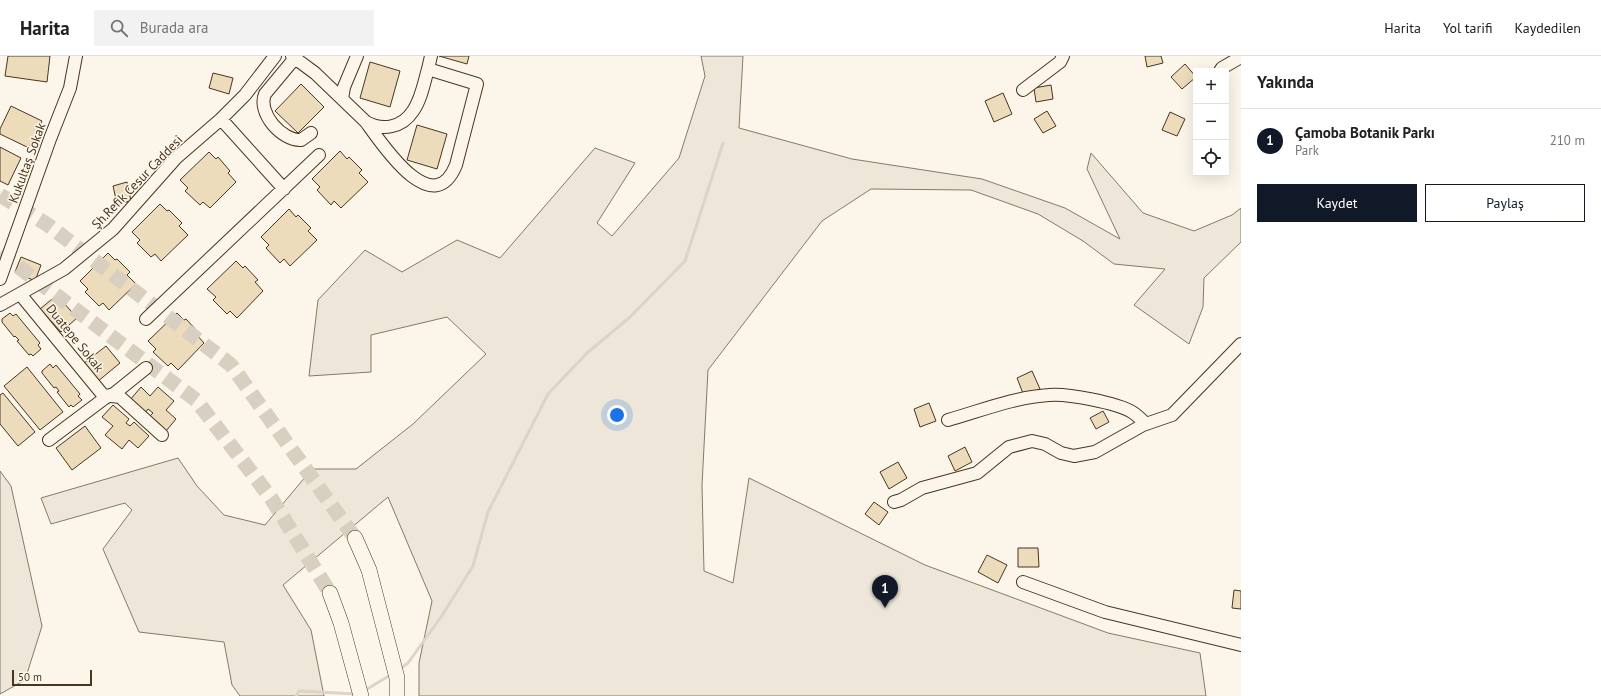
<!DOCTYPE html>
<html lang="tr">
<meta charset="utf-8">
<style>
body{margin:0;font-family:"PT Sans",sans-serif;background:#f2f2f2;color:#202124}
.controls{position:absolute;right:12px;top:12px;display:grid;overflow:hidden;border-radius:0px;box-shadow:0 4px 16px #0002}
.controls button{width:36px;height:36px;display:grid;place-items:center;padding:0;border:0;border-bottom:1px solid #e0e0e0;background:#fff;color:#202124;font:20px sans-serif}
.scale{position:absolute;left:12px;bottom:10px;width:80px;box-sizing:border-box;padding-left:4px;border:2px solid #4a3520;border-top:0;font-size:11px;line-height:14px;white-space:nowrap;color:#4a3520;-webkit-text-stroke:3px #fbf6e9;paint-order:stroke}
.you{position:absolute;left:617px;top:359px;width:14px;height:14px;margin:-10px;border:3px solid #fff;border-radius:50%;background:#1a73e8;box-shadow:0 0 0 6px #1a73e833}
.badge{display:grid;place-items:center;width:26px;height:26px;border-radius:50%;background:#111827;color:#fff;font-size:13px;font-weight:700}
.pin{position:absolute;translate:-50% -33px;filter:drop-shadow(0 1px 2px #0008)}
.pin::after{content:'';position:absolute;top:21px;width:14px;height:12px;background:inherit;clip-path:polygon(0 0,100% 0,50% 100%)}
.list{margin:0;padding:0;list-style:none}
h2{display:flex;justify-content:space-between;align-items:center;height:52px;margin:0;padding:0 16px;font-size:17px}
h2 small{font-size:13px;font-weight:400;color:#757577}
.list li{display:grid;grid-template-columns:26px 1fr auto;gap:12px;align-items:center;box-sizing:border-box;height:64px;padding:0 16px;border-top:1px solid #e0e0e0}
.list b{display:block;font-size:15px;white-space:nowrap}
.list p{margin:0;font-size:13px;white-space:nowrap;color:#757577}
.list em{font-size:13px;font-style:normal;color:#757577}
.actions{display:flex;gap:8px;padding:12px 16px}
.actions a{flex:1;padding:9px 0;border:1px solid #111827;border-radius:0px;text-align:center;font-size:14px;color:#111827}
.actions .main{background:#111827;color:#fff}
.icon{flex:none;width:22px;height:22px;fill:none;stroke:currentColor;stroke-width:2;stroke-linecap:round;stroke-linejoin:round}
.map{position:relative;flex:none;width:1241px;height:640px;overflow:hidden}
header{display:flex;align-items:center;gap:24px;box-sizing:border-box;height:56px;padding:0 20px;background:#fff;border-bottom:1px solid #e0e0e0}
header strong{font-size:19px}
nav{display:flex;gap:22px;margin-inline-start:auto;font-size:14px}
.search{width:280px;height:36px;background:#f2f2f2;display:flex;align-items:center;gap:10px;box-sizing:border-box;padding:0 14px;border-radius:0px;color:#757577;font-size:15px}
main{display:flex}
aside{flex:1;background:#fff}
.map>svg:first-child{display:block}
</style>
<header>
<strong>Harita</strong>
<div class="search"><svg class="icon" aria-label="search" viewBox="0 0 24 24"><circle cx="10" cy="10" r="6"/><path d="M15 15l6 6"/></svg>Burada ara</div>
<nav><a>Harita</a><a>Yol tarifi</a><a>Kaydedilen</a></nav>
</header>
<main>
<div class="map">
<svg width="1241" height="640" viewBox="0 0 1241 640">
<rect width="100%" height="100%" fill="#fbf6e9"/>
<!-- green -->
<path fill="#ede6d9" stroke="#887966" d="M701,0H743L739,72L852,103L982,123L1065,152L1120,183L1087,113L1091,97L1143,157L1194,175L1232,159L1241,152V186L1204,222L1203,251L1189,288L1134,249L1165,213L1114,208L1083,185L1038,158L971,134L871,133L822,165L708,314L702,429L704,515L733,527L749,422L925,509L1108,577L1200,597L1206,640H419V607L432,545L388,441L283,529L311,574L324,640H240L232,629L224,586L139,576L103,493L132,454L125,447L51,468L41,442L178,402L197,430L224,459L265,469L312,413H356L413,368L486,298L447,261L371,279V316L309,320L318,244L365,194L402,216L457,184L500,202L595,92L635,107L597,167L612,180L679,102L705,20Z
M0,415L11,430L42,570L25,624L0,638Z"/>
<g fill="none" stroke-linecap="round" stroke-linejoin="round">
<!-- stream -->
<path stroke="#dcd4c6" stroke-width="3" d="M400,613L408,607L441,561L473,510L488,456L548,338L587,297L629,262L685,205L723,87
M364,635L392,618
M296,640L299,635L356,638"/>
</g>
<!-- building -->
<path fill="#ecdcbc" stroke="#4a3520" d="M8,0H50L47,26L5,20Z
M439,0H469L467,8Z
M1145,0H1161L1163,7L1147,11Z
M370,6L400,15L390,51L360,42Z
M1185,8L1196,21L1182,33L1171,21Z
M213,17L233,22L229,38L209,32Z
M301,28L324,51L298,77L275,55Z
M1051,29L1053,43L1036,46L1034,32Z
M1003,37L1012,58L994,66L985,45Z
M11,50L42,65L29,92L0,78V73Z
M1047,55L1056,70L1043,77L1034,63Z
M1170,56L1185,63L1177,80L1162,74Z
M417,69L447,78L437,113L407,104Z
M0,91L21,102L8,129L0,125Z
M340,95L347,103L349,101L362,114L359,117L368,126L341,152L334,145L331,149L317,134L320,131L312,123Z
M209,96L216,103L218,101L230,115L228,117L236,126L210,152L203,146L200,149L185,135L188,132L180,124Z
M127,126L131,145L117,148L113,130Z
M160,148L167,155L169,154L182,167L179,170L188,179L161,205L155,198L151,201L137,187L140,184L132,176Z
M289,153L296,161L298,159L311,172L308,175L317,184L290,210L284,203L280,207L266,192L269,189L261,181Z
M108,197L115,204L117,203L130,216L127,219L136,228L109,254L103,247L99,250L85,236L88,233L80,225Z
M21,201L41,209L35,225L15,216Z
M236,205L243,212L245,210L258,224L255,226L263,235L237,262L230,255L227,258L213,244L216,241L207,233Z
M57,239L77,262L61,276L40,253Z
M10,257L13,260L16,258L40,287L38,289L41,293L33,300L31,298L29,299L17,285L19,284L15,280L14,281L2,266V263Z
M177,257L184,264L186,263L198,276L196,278L204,287L178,314L171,307L168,310L153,296L156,293L148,285Z
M106,290L120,307L97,326L83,308Z
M50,308L53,312L56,309L80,338L78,340L82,344L73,351L71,349L69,351L57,336L59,335L56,331L54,332L42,317V315Z
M27,311L63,356L40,374L4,330Z
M1032,315L1040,333L1024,340L1017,322Z
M141,331L150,340L158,331L174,345L166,354L176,363L166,375L150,360L153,357L148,353L145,357L130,344Z
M3,337L35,376L18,390L0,368V339Z
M929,347L936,365L920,371L914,353Z
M113,349L129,363L126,367L130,370L134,366L149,380L138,392L129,384L122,393L105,379L113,370L102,361Z
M1103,355L1109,366L1096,373L1090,362Z
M85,370L101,392L72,414L56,392Z
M965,391L972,406L955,415L948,400Z
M898,406L907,422L889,433L880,416Z
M874,446L888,456L879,469L865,458Z
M1018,492H1038L1039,511H1018Z
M987,499L1007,509L998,527L978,516Z
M1234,534L1241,535V553L1232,552Z"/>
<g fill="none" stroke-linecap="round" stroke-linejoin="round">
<!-- major-tunnel -->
<path stroke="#d8cfc1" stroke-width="15" stroke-dasharray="15 8" stroke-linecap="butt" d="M0,139L48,169L231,309L355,482
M0,197L196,344L271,442L330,537"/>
<!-- minor casing -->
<g stroke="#4a3520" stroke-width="14">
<path id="minor" d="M292,0L315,17L366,66C382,75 402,72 413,55C421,44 424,27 428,13L477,28L456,109C433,166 382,88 366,66
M295,2L265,38C257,57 282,85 301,84L311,77
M428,13L431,0
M1220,15L1222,12L1241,1
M1023,34L1060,6L1063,0
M342,43L344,31L357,0
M221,63L284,133
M0,223L50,83L70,32L76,0
M20,238L103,339L120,341L162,379
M0,249L64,213L113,173L176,102L221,63L245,39L275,0
M146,263L319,99
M948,364C980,355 1015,341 1049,339C1067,337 1117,347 1132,356C1137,359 1142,364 1146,368
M49,384L105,342L115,337L146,312
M894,446L901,444L922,432L977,417L1009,391L1032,385L1045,388L1061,397L1074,400L1095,396L1143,369L1172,359L1241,288
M1023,526L1105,556L1241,589"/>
</g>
<!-- major casing -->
<g stroke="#4a3520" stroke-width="16">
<path id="major" d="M355,482L369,514L397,622V640
M330,537L341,567L361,640"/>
</g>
<!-- minor -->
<use href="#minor" stroke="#fbf6e9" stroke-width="12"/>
<!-- major -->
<use href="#major" stroke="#fbf6e9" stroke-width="15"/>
</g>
<g text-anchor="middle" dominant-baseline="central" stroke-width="3" stroke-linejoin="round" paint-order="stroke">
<!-- street labels -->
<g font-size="13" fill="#4a3520" stroke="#fbf6e9">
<text transform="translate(27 107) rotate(-70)">Kukultaş Sokak</text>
<text transform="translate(137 126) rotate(-46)">Şh.Refik Cesur Caddesi</text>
<text transform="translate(75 282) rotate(51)">Duatepe Sokak</text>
</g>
</g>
</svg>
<div class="controls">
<button>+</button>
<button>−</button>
<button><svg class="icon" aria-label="locate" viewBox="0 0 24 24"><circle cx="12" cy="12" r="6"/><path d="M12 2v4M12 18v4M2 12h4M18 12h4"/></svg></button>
</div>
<div class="scale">50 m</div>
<div class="you"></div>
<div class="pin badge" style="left:885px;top:552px">1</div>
</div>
<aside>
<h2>Yakında<small></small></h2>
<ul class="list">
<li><span class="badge">1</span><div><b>Çamoba Botanik Parkı</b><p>Park</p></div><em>210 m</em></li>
</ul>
<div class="actions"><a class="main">Kaydet</a><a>Paylaş</a></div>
</aside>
</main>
